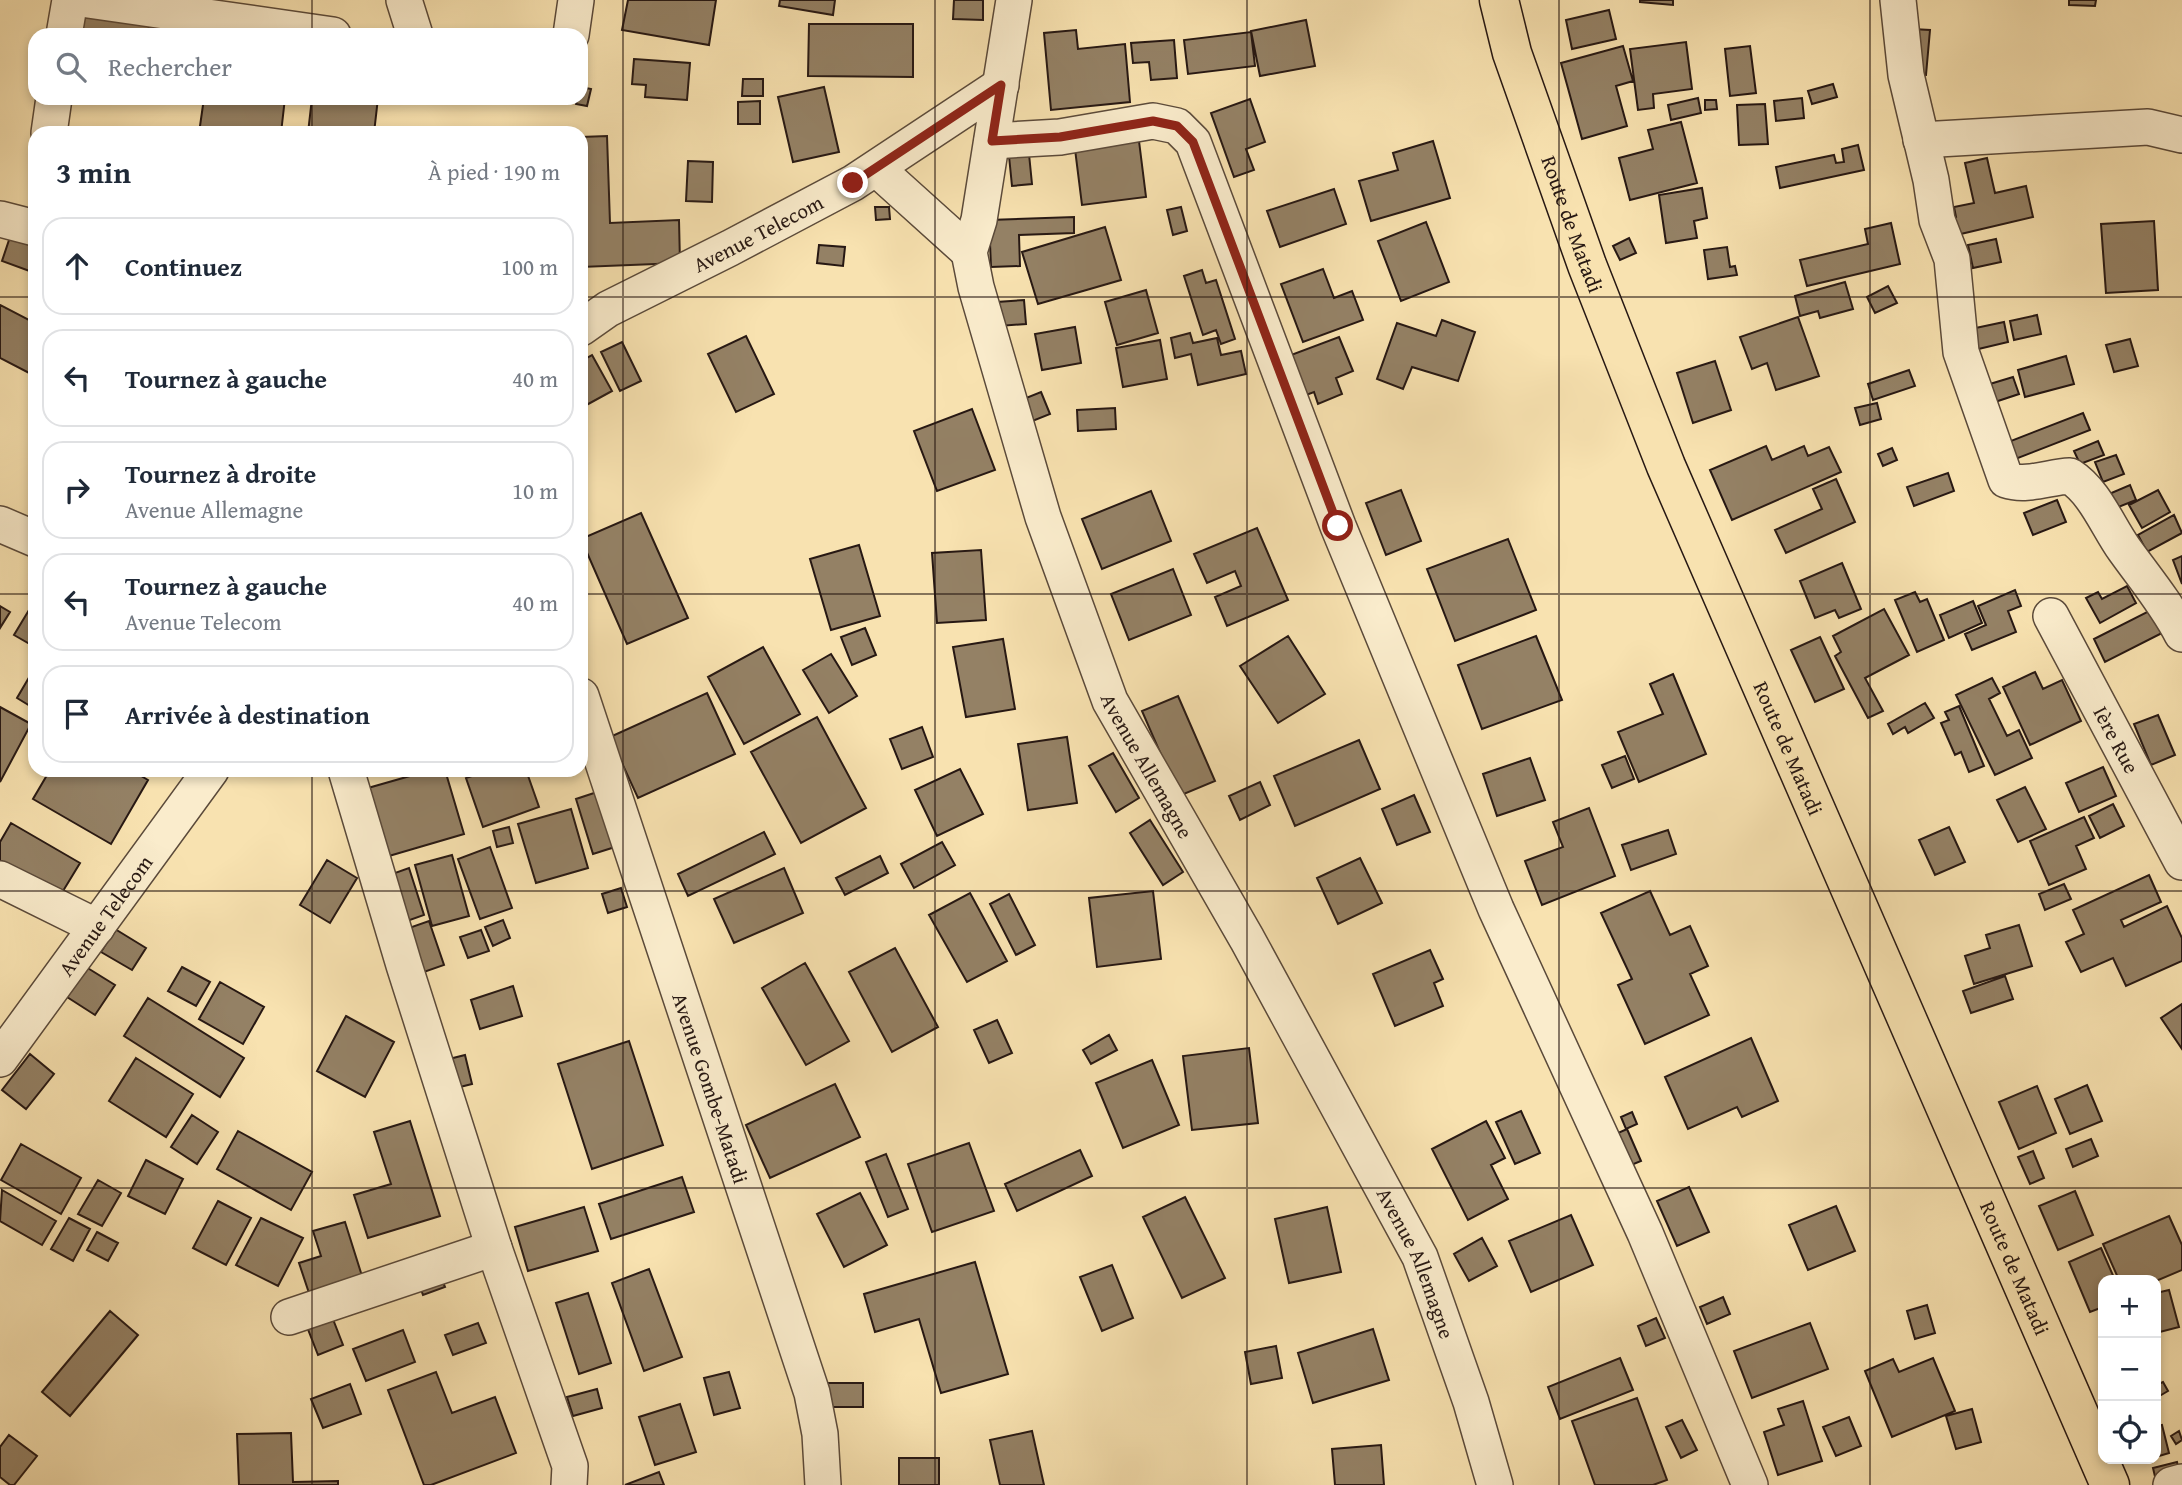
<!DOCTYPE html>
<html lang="fr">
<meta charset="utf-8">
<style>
body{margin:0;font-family:"Gentium Book Plus",serif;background:#f6f6f7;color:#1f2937}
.controls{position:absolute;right:21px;bottom:21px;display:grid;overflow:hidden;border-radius:14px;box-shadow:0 4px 10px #0003}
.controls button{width:63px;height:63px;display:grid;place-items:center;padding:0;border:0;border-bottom:2px solid #e0e1e3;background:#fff;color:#1f2937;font:35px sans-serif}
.stop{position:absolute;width:21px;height:21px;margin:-16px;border:5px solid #8f2418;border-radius:50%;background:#fff}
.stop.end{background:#8f2418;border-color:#fff;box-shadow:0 2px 7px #0008}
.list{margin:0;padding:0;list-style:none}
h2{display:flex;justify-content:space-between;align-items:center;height:91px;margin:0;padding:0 28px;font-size:30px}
h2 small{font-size:23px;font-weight:400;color:#747a83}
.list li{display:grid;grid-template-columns:46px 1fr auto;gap:21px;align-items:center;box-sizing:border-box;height:98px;margin:0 14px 14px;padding:0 14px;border:2px solid #e0e1e3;border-radius:21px}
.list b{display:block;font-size:26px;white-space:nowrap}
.list p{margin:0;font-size:23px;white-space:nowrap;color:#747a83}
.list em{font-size:23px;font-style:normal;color:#747a83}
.icon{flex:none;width:38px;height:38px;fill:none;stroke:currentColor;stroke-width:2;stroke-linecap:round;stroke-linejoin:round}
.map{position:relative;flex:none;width:2182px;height:1485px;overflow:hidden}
.search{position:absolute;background:#fff;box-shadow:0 4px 10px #0003;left:28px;top:28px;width:560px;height:77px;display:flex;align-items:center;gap:18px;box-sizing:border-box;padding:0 24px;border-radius:21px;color:#747a83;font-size:26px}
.panel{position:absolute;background:#fff;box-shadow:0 4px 10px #0003;left:28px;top:126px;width:560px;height:651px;border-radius:21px}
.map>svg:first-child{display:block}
</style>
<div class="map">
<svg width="2182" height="1485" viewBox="0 0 2182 1485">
<rect width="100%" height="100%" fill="#f8e2b0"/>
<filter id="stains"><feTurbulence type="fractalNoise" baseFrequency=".00286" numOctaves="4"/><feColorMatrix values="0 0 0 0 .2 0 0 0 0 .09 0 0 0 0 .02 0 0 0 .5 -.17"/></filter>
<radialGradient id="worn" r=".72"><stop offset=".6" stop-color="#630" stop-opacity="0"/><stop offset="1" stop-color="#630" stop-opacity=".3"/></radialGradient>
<!-- building -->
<path fill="#948165" stroke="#271813" stroke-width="2" d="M628,0H716L709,45L622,30Z
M780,0H835L833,15L779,6Z
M954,0H983V20L953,19Z
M1640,0H1673V5L1640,2Z
M2069,0H2096L2095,6L2069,5Z
M1609,10L1616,39L1572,49L1566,20Z
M78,16L149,25L148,35H76Z
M1306,20L1315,66L1260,76L1251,31Z
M809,24H913V77L808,76Z
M1912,29L1930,30L1926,75L1908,74Z
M1076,30L1078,49L1125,44L1130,102L1051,110L1044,33Z
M1251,32L1255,66L1188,74L1184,40Z
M1174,40L1177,78L1151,80L1149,62L1133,63L1131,43Z
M1686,42L1692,89L1653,94L1654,108L1638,110L1630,49Z
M1623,46L1633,81L1616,86L1627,126L1582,139L1561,63Z
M1750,46L1756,93L1730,96L1725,49Z
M634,59L690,63L687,100L645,97L646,85L632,84Z
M743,79H763V96H742Z
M1833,84L1837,97L1812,104L1808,91Z
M581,87L591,89L587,106L576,104L577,98H581Z
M824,87L839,152L793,162L778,97Z
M204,98H285L281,133H199Z
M312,98H378L374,133H308Z
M1698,98L1701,113L1671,120L1668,105Z
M1802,98L1804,118L1776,121L1774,101Z
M1250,99L1265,142L1246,149L1254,170L1234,177L1211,113Z
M1705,100H1716L1717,109L1705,110Z
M760,101V124H738V102Z
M1765,104L1768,144L1739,145L1737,105Z
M1681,122L1697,183L1630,200L1619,158L1653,149L1648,130Z
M607,136L610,223L679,220L680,263L581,267V137Z
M1139,141L1146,197L1082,205L1075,149Z
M1433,141L1450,198L1371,221L1359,181L1398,170L1393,153Z
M1858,145L1864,170L1780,188L1776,167L1834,155L1836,163L1844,162L1842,149Z
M1029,154L1032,184L1012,186L1009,156Z
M1987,158L1995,193L2026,186L2033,217L1948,237L1944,219L1956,217L1954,207L1974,203L1965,163Z
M688,161L713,162L712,202L686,201Z
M1702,188L1707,218L1694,221L1697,238L1666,243L1659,195Z
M1334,189L1346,224L1280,247L1267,211Z
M875,207H889L890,219L876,220Z
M1181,207L1187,231L1173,235L1167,210Z
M1074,217V233L1019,235L1020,266L991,267L989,220Z
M2154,221L2158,290L2106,293L2101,224Z
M1426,222L1449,282L1401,301L1378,241Z
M1891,223L1900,264L1807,286L1800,260L1868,244L1865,229Z
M1105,227L1121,280L1038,304L1022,252Z
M11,234L35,243V273L2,261Z
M1629,238L1636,253L1620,260L1613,246Z
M1996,239L2001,262L1973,268L1968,245Z
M819,245L845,247L843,266L817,263Z
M1727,247L1730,267L1735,266L1737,275L1708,279L1704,250Z
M1323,269L1334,298L1352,291L1363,320L1303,342L1281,284Z
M1202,270L1206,283L1216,280L1235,339L1221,344L1216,330L1203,335L1184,276Z
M1845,282L1853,309L1820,318L1818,311L1800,316L1795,296Z
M1888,286L1897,303L1875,313L1867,297Z
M1146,290L1158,333L1117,345L1105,302Z
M1024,300L1026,324L999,326L997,302Z
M0,305L35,323V376L0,358Z
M2037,315L2041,334L2014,340L2010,321Z
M1798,317L1819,376L1776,390L1767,363L1752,369L1740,337Z
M1442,320L1475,332L1458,381L1412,367L1403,389L1377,379L1397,323L1436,336Z
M2004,322L2008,342L1970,351L1966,330Z
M1075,327L1081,363L1042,370L1035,334Z
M1190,333L1193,343L1217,338L1221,355L1241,351L1246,374L1198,385L1191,354L1175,358L1171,338Z
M746,336L774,394L736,412L708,354Z
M1339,337L1353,371L1336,378L1342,394L1318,404L1314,392L1298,398L1283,358Z
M2130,339L2138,366L2114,372L2106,345Z
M1160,340L1167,379L1123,387L1116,348Z
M622,342L641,381L620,391L601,352Z
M592,355L612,391L581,408V361Z
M2066,356L2074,384L2025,397L2018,370Z
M1715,361L1731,410L1693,423L1677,373Z
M1909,370L1915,386L1873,400L1868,384Z
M2013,377L2019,394L1986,405L1980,387Z
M1041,392L1050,414L1025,424L1016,402Z
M1877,403L1881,419L1860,425L1855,408Z
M1115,408L1116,429L1078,431L1077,410Z
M972,409L995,470L937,491L914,431Z
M2083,413L2090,430L2005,463L1998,446Z
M2098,441L2104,455L2080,464L2074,451Z
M1766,446L1772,460L1804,446L1808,456L1829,447L1841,472L1732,520L1710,470Z
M1892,448L1897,460L1883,466L1878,454Z
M2116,455L2124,474L2103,482L2095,462Z
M1948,473L1954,491L1914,506L1907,487Z
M1836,479L1855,522L1786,553L1775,530L1822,509L1813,489Z
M2130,485L2136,500L2116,508L2109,494Z
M1401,490L1421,541L1386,555L1366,503Z
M2158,490L2170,512L2142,528L2129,505Z
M1151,491L1171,541L1102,569L1082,519Z
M2057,500L2066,522L2033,535L2024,513Z
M641,513L688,618L627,644L581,539Z
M2174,515L2182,533L2147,552L2138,535Z
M1257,528L1288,600L1227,626L1215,597L1241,586L1235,571L1207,583L1194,554Z
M1508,539L1536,610L1455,641L1427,569Z
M859,545L880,616L831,630L810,559Z
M981,550L986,620L937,623L932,553Z
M2182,556V584L2173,560Z
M1842,563L1861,609L1839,618L1835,610L1815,618L1800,581Z
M1173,569L1191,615L1129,640L1111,594Z
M2127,586L2136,603L2100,623L2086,598L2098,592L2102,599Z
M2015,590L2021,606L2008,611L2016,632L1972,650L1965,634L1986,625L1978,606Z
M1915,592L1920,602L1927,599L1944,640L1917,652L1895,600Z
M35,600V647L14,635Z
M1973,601L1982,623L1949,638L1940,615Z
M0,606L10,612L0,628Z
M1884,609L1909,655L1865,678L1883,711L1868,718L1835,656L1841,652L1833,636Z
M2153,609L2164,632L2105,662L2094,639Z
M865,628L876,655L852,665L841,637Z
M1288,636L1325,694L1278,723L1240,666Z
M1536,636L1562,700L1482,729L1458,665Z
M1820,637L1844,689L1815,702L1791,650Z
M1003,639L1015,709L966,717L953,647Z
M763,647L800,714L744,744L708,677Z
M831,654L857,696L829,713L803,670Z
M2035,672L2043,689L2062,680L2081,721L2030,745L2003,687Z
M31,674L35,676V709L17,698Z
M1673,674L1706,754L1639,782L1618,732L1663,714L1650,684Z
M1992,678L2000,693L1989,699L2007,736L2019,730L2032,758L1995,775L1956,695Z
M707,693L735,754L638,798L610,737Z
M1178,696L1215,781L1179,796L1142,711Z
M1925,703L1934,718L1908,733L1905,727L1893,734L1888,724Z
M1959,706L1984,766L1969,772L1961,752L1955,755L1941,723L1949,720L1945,712Z
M0,707L31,724L0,782Z
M2158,715L2175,755L2151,765L2134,724Z
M817,717L866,808L801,843L751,752Z
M922,727L933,757L902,769L890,739Z
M1067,737L1077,803L1028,810L1018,744Z
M1359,740L1380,789L1295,826L1274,776Z
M1113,753L1139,798L1116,812L1089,766Z
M1625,756L1634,779L1612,788L1602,765Z
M1530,758L1545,800L1497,816L1483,774Z
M2103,767L2116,796L2079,812L2066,783Z
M960,769L983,814L937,836L915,790Z
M50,770H131L148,780L111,844L33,799Z
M431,770H445L464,834L389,856L368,788Z
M489,770H526L539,807L483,827L466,778Z
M1260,782L1270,805L1240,820L1229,796Z
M2025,787L2046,829L2018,842L1997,800Z
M597,792L615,847L593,854L576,799Z
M1414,795L1430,832L1397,845L1382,809Z
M2113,804L2124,826L2100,838L2089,816Z
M1589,808L1615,876L1542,905L1525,861L1563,847L1553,822Z
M571,809L588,868L536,883L518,824Z
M2084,817L2094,838L2076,846L2086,869L2049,885L2030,841Z
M1150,820L1183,872L1163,885L1130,833Z
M11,823L80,863L60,896L0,860V842Z
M509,827L513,843L497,847L493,831Z
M1949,827L1965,862L1935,875L1919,840Z
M1668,830L1676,854L1631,870L1622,845Z
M764,832L775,854L688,896L678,874Z
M942,842L955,865L914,888L901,864Z
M490,847L512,908L480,919L458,859Z
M452,855L469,916L432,926L415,865Z
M880,856L888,873L845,895L836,878Z
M1360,858L1382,903L1338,924L1317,878Z
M327,860L357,878L330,923L300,905Z
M409,868L424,915L407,921L392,874Z
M784,868L803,913L734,943L714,899Z
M2149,875L2161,902L2121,920L2124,927L2167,906L2182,938V961L2126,986L2113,958L2081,972L2066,942L2084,934L2073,910Z
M2064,884L2071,899L2045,910L2039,894Z
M621,888L627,907L608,913L602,894Z
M1153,891L1161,959L1097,967L1089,898Z
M1650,891L1670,935L1690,926L1708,966L1690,974L1709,1015L1645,1044L1618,985L1632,979L1601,913Z
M970,893L1007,961L967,982L929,915Z
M1009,894L1035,945L1016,955L990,904Z
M503,920L510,938L493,946L485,927Z
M429,921L444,965L421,973L406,929Z
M2019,925L2032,966L1974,984L1965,956L1990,948L1986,935Z
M115,929L146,948L132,970L101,952Z
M481,930L489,951L468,958L460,937Z
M895,948L938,1027L892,1052L849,972Z
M1430,950L1443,979L1434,983L1443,1006L1395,1026L1373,974Z
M805,963L849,1041L806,1065L762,988Z
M86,967L115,985L95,1015L67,997Z
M182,967L210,982L196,1006L168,991Z
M2005,976L2013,999L1971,1013L1963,991Z
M220,982L264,1007L243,1044L199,1019Z
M513,986L522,1016L480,1029L471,1000Z
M148,998L244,1058L220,1097L124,1036Z
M2182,1004V1049L2161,1018Z
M346,1016L394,1042L365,1097L317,1071Z
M997,1020L1012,1053L989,1063L974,1030Z
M1109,1035L1117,1050L1091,1064L1083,1050Z
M1751,1038L1778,1101L1742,1117L1737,1107L1688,1129L1665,1077Z
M629,1041L663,1145L592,1169L558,1064Z
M1249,1048L1258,1123L1192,1130L1183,1056Z
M30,1054L54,1074L26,1109L2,1090Z
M465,1055L472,1084L452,1089L445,1060Z
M136,1058L193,1094L166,1137L109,1101Z
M1152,1060L1179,1125L1123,1148L1096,1083Z
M835,1084L860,1137L770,1178L746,1125Z
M2087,1085L2102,1121L2070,1134L2055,1099Z
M2037,1086L2056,1133L2019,1149L1999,1102Z
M1521,1111L1540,1153L1515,1164L1496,1122Z
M1632,1112L1637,1124L1626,1129L1621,1117Z
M192,1115L218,1132L197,1164L171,1147Z
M410,1121L440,1216L368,1238L354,1195L391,1184L374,1132Z
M1486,1121L1505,1158L1491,1165L1508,1199L1468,1220L1432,1149Z
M1627,1129L1641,1161L1624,1168L1611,1136Z
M238,1131L312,1172L291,1210L217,1169Z
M2091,1139L2098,1156L2073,1167L2066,1149Z
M969,1143L994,1211L932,1232L908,1164Z
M21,1144L81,1178L61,1214L1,1180Z
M1080,1150L1092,1176L1017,1211L1005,1184Z
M2033,1151L2044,1178L2030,1184L2018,1157Z
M886,1154L908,1209L888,1217L866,1162Z
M146,1160L183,1179L165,1214L128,1196Z
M682,1177L694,1212L611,1239L599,1204Z
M98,1180L121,1193L102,1226L78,1214Z
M1689,1187L1709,1232L1677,1246L1657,1201Z
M2,1190L56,1221L42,1245L0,1221Z
M2075,1191L2093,1235L2058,1250L2039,1206Z
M860,1193L887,1245L844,1267L817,1214Z
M1185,1197L1225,1278L1182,1298L1143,1217Z
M218,1201L251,1218L226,1265L193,1248Z
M1836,1206L1855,1251L1808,1270L1789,1225Z
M584,1207L598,1251L528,1271L515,1227Z
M1327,1207L1341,1272L1289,1283L1275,1219Z
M1571,1215L1593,1265L1531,1292L1509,1241Z
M2169,1216L2182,1245V1270L2156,1281L2119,1280L2103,1244Z
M69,1218L90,1229L73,1261L51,1249Z
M261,1218L303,1238L278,1286L236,1265Z
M345,1222L362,1276L309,1293L299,1263L321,1256L313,1231Z
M97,1232L118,1243L108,1261L87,1250Z
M1482,1238L1497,1266L1469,1281L1454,1254Z
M2101,1248L2115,1280H2103V1307L2090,1312L2069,1262Z
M975,1262L1008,1374L941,1393L919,1319L875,1332L864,1294Z
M1112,1265L1133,1318L1102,1331L1080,1277Z
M649,1269L682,1357L644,1371L612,1283Z
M439,1273L445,1287L423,1295L418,1281Z
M2169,1290L2179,1327L2156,1333V1293Z
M588,1293L611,1363L579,1374L556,1303Z
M1723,1297L1730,1314L1707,1324L1700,1307Z
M1927,1305L1935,1333L1915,1339L1907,1311Z
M329,1309L343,1345L318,1355L304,1319Z
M110,1311L138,1335L70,1416L42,1392Z
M1656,1318L1665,1338L1646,1346L1638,1326Z
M478,1323L486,1343L453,1355L445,1335Z
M1810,1323L1828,1369L1752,1398L1734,1351Z
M1373,1329L1389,1380L1313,1403L1298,1353Z
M403,1330L415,1362L366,1381L353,1349Z
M1276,1346L1282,1378L1251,1384L1245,1352Z
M1620,1358L1633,1390L1560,1419L1548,1387Z
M1933,1358L1955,1411L1892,1437L1865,1371L1893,1359L1899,1372Z
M436,1372L452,1413L495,1397L516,1453L431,1485H424L388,1390Z
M729,1372L740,1408L714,1415L704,1378Z
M2163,1382L2168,1391L2156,1398V1385Z
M827,1383H863V1407H827Z
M350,1384L361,1414L323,1428L311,1399Z
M597,1389L602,1408L573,1416L567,1397Z
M1637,1398L1667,1480L1653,1485H1595L1572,1421Z
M1803,1401L1822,1461L1778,1475L1764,1432L1784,1425L1778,1409Z
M680,1404L696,1452L655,1465L639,1417Z
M1972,1409L1981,1442L1956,1449L1946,1416Z
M1849,1417L1861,1446L1836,1456L1823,1427Z
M1682,1420L1697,1450L1681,1458L1666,1427Z
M2162,1425L2169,1453L2156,1457V1426Z
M1032,1431L1044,1485H1000L990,1440Z
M2179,1431L2182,1440L2176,1444L2171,1436Z
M291,1433L293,1482L338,1481V1485H239L237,1434Z
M9,1435L37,1456L14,1485H10L0,1477V1447Z
M1381,1445L1384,1485H1335L1332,1449Z
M899,1458H939V1485H899Z
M2177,1462L2181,1479L2157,1485L2153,1468Z
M659,1472L664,1485H625Z"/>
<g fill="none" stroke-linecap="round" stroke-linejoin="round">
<!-- minor casing -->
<g stroke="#5b4a3a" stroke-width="38">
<g id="minor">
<path d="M88,0L333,35"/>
<path d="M404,0L415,35"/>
<path id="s1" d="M1014,0L979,220L969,252L976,287L1043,517L1110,701L1247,939L1420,1257L1471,1402L1495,1485"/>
<path d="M1898,0L1906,75L1931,180L1937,220L1952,259L1961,352L2006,480C2027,487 2049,477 2070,476C2095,492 2107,525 2124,549C2144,577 2166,603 2182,634"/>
<path d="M64,35L70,0"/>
<path d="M571,35L576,0"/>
<path d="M49,133L54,98"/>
<path d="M1921,140L2148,127L2182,135"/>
<path d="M992,141L1060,137L1153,121L1177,126L1193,142L1338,526L1496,909L1645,1233L1750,1485"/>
<path d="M877,169L969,252"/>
<path d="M0,219L35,228"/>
<path id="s2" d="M581,328L608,309L730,248L853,183L1001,85"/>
<path d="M0,524L35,539"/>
<path id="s3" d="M2051,616L2182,862"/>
<path id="s4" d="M581,696L812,1393L820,1434L823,1485"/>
<path d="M346,770L404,965L494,1248L570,1466L569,1485"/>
<path d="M0,879L97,927"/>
<path id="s5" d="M0,1059L211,770"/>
<path d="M289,1317L494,1248"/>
<path d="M2171,1485L2182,1482"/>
</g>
</g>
<!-- highway casing -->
<g stroke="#271813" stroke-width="41">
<g id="highway">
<path id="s6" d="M1499,0L1512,53L1587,265L1666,466L2110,1485"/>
</g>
</g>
<!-- minor -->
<use href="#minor" stroke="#faeccc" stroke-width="35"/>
<!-- highway -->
<use href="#highway" stroke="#f8e2b0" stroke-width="38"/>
</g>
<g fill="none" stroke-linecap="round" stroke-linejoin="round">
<!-- route -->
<path stroke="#8f2418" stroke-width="9" d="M853,183L1001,85L992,141L1060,137L1153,121L1177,126L1193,142L1338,526"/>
</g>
<!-- grid -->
<path fill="none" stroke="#271813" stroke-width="2" stroke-opacity="0.55" d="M312,0V35M623,0V1485M935,0V1485M1247,0V1485M1559,0V1485M1870,0V1485M312,98V133M0,297H35M581,297H2182M0,594H35M581,594H2182M312,770V1485M0,891H2182M0,1188H2182"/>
<g text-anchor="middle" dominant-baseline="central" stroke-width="5" stroke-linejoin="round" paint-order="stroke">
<!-- street labels -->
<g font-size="21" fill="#271813" stroke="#faeccc">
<text stroke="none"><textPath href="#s6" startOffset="236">Route de Matadi</textPath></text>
<text stroke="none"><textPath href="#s2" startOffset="201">Avenue Telecom</textPath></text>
<text stroke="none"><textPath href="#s3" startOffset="140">Ière Rue</textPath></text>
<text stroke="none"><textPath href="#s6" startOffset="803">Route de Matadi</textPath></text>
<text stroke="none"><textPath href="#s1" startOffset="802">Avenue Allemagne</textPath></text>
<text stroke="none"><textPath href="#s5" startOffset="178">Avenue Telecom</textPath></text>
<text stroke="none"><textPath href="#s4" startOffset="413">Avenue Gombe-Matadi</textPath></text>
<text stroke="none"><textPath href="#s1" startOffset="1368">Avenue Allemagne</textPath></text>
<text stroke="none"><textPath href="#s6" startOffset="1370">Route de Matadi</textPath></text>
</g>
</g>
<rect width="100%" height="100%" filter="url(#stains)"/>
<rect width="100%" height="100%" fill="url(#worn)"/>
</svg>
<div class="controls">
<button>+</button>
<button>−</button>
<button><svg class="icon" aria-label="locate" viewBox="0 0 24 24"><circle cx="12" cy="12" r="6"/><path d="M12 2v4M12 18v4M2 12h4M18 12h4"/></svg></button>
</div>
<div class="stop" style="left:1338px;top:526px"></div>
<div class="stop end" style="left:853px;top:183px"></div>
<div class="search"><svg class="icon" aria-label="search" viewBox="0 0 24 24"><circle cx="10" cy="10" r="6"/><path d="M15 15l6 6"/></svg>Rechercher</div>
<section class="panel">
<h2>3 min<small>À pied · 190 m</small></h2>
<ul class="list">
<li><svg class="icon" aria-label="ahead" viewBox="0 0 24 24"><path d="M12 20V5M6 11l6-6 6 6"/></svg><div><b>Continuez</b></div><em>100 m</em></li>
<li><svg class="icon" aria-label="left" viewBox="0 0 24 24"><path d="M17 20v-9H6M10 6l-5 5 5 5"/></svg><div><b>Tournez à gauche</b></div><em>40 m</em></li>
<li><svg class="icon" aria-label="right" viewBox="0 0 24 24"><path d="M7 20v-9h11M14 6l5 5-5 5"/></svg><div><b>Tournez à droite</b><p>Avenue Allemagne</p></div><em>10 m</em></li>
<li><svg class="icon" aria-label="left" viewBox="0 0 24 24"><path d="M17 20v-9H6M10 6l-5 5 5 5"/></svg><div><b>Tournez à gauche</b><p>Avenue Telecom</p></div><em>40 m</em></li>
<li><svg class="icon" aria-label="arrive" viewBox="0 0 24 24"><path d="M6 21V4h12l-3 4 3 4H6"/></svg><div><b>Arrivée à destination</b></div></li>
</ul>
</section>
</div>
